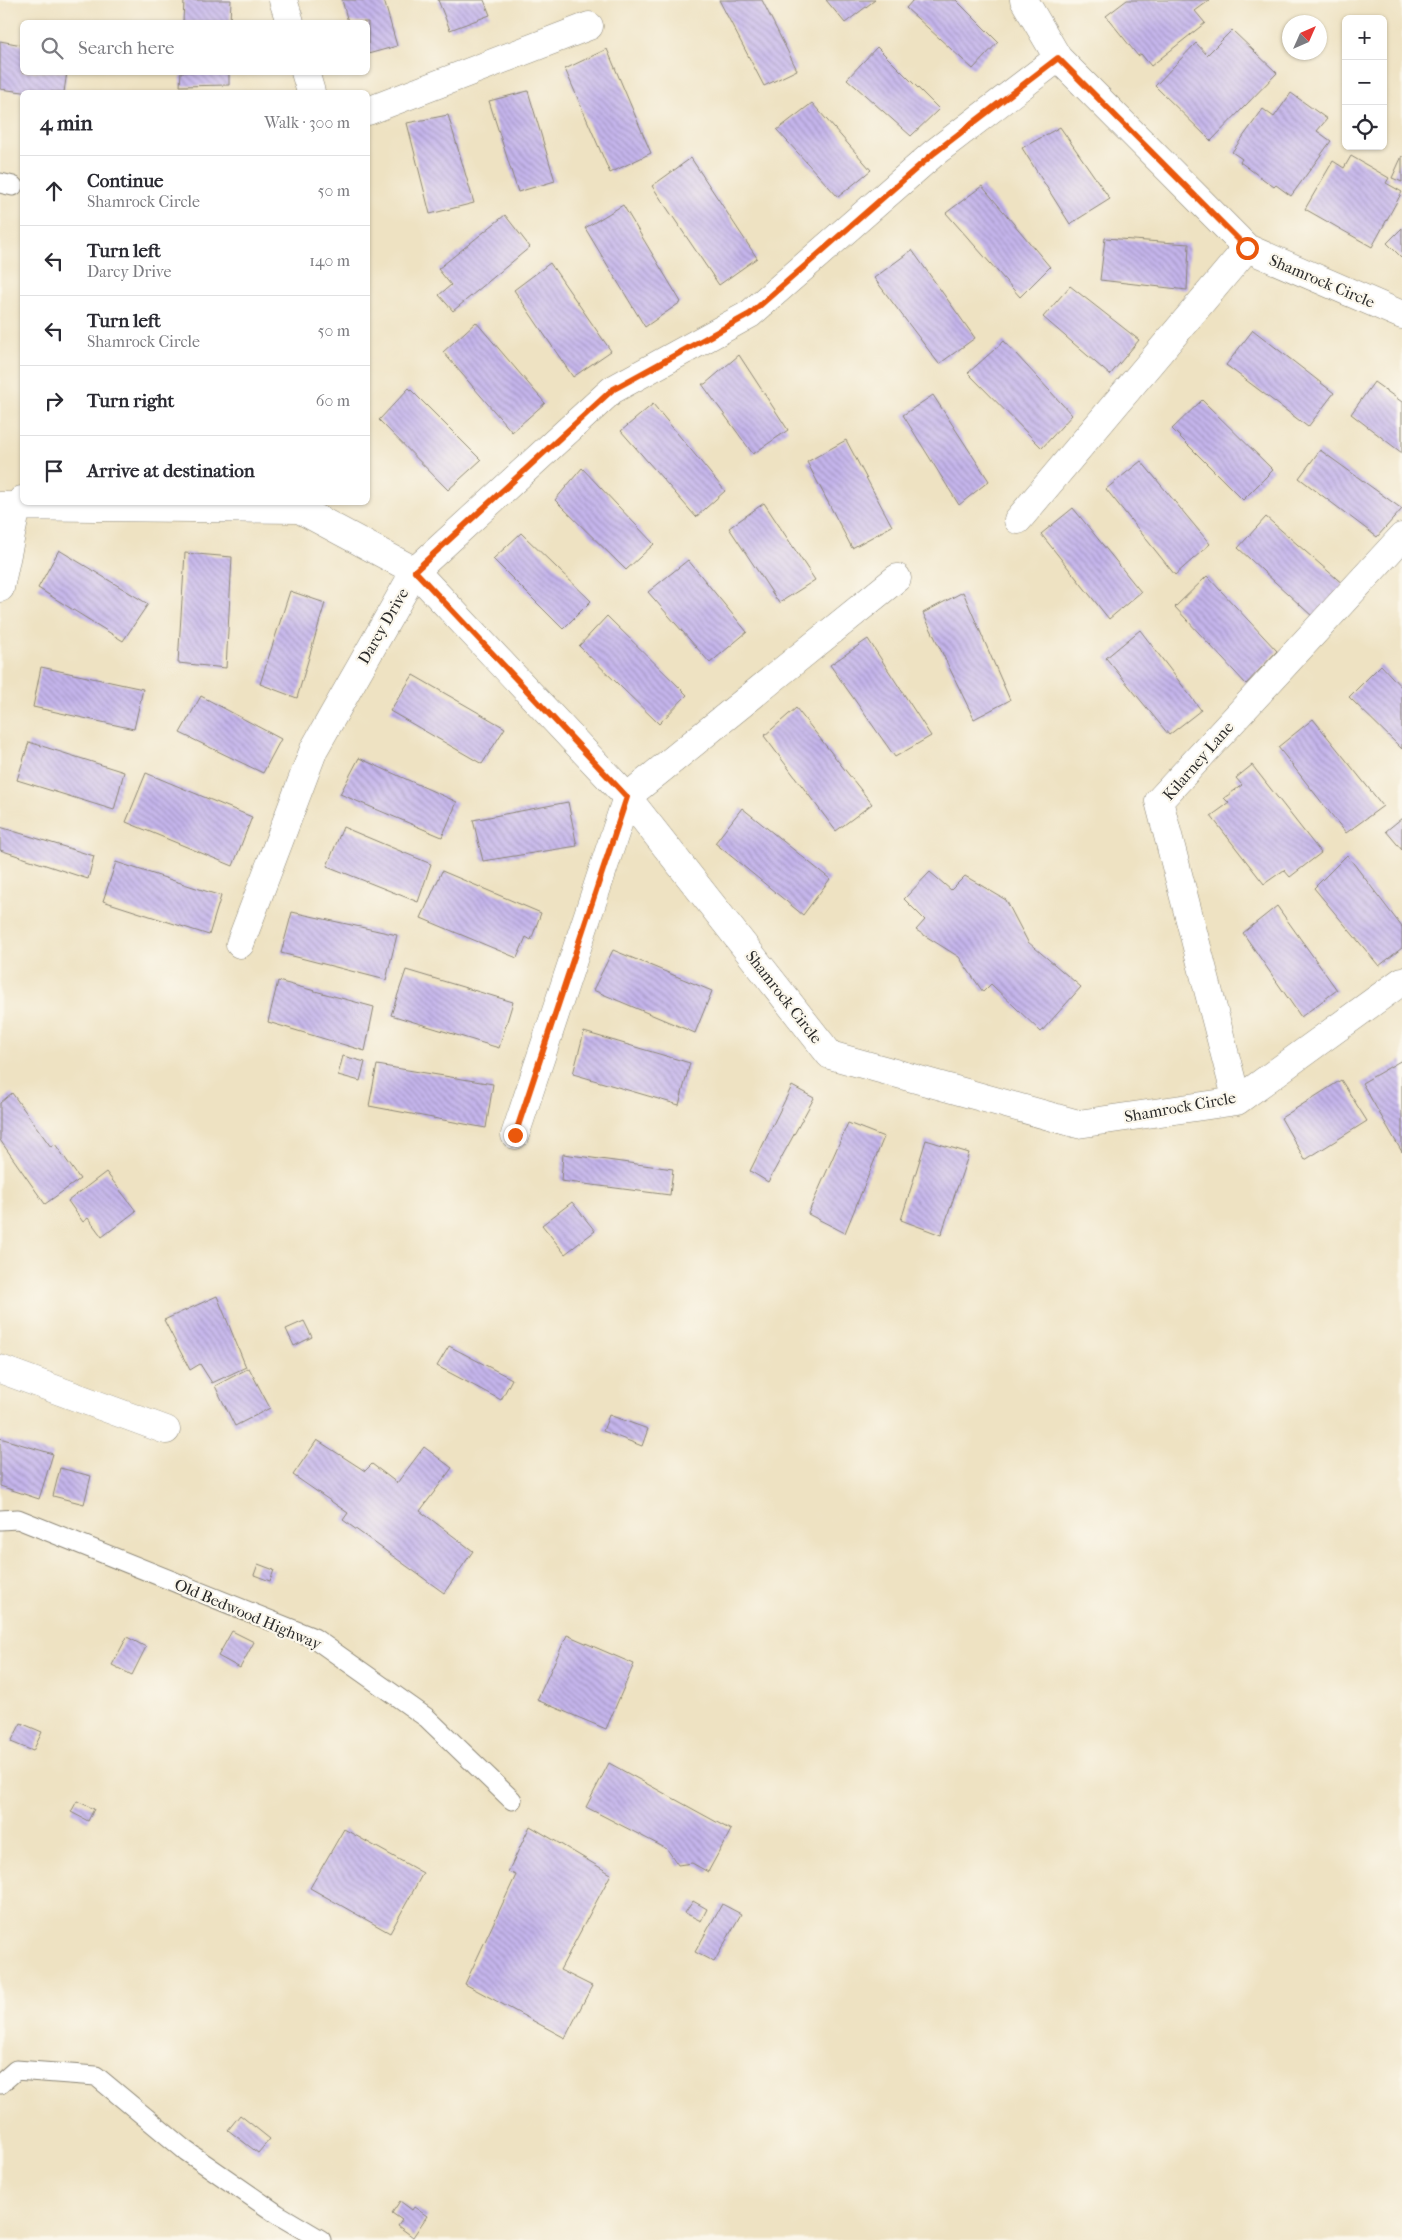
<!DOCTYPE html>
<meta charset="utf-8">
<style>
body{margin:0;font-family:"IM FELL French Canon",serif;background:#f7f7f7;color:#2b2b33}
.controls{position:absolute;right:15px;top:15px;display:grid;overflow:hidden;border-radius:8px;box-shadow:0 1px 4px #0004}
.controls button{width:45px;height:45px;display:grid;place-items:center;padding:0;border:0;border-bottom:1px solid #e1e1e2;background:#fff;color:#2b2b33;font:25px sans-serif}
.compass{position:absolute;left:1282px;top:15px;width:45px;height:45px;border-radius:50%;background:#fff;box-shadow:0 1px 4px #0004;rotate:45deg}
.stop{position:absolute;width:15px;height:15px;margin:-11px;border:4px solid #ea580c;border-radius:50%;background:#fff}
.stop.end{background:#ea580c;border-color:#fff;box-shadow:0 1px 5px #0008}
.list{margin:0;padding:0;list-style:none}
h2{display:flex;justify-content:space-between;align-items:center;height:65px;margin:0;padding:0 20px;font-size:21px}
h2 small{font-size:16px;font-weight:400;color:#7c7c81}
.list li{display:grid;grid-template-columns:32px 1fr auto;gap:15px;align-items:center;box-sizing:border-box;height:70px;padding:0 20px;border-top:1px solid #e1e1e2}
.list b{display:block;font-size:19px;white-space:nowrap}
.list p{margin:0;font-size:16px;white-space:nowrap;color:#7c7c81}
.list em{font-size:16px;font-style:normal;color:#7c7c81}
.icon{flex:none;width:28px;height:28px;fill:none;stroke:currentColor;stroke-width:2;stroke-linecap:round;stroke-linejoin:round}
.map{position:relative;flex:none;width:1402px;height:2240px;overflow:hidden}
.search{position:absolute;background:#fff;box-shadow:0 1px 4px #0004;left:20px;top:20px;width:350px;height:55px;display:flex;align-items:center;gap:12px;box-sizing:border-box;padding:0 18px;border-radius:8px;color:#7c7c81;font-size:19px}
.panel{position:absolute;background:#fff;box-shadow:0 1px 4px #0004;left:20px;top:90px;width:350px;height:415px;border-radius:8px}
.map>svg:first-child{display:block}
</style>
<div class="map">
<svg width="1402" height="2240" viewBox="0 0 1402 2240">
<defs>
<pattern id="building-back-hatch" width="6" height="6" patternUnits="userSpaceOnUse" patternTransform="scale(1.25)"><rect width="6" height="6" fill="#c5b5ec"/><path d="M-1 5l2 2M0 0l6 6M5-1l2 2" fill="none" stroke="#a093bf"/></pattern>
</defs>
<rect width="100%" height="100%" fill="#fbf7ec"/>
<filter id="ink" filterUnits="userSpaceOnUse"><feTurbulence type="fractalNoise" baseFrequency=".02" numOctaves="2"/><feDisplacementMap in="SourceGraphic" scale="10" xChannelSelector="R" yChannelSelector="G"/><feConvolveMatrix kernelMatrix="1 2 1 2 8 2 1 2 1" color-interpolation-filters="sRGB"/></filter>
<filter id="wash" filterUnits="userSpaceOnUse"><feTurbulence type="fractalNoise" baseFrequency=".0096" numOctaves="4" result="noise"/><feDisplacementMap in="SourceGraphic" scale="20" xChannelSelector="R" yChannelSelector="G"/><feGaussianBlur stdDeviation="1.12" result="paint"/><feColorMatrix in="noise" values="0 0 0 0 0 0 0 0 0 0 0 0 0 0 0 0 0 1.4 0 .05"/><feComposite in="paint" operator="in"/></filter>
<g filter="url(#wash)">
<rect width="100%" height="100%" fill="#eee2c2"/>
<g id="blocks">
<!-- building -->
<path fill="url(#building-back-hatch)" d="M184,0H231L230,22H183Z
M342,0H384L397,46L368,54V22H348Z
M438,0H484L490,15L450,30Z
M719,0H762L797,70L764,86Z
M826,0H875L845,23Z
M913,0H956L998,42L973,69L906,8Z
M1127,0H1210L1195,11L1205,23L1151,66L1141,54L1138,56L1106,16Z
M1232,30L1277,73L1211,141L1155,86L1196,43L1207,55Z
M0,41L22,45V72H67L64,92H23L0,89Z
M877,47L939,109L911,136L847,79Z
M607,49L651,153L610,173L565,69Z
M181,72H229V85L180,86Z
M528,91L555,181L518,192L489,101Z
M1291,93L1327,119L1317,131L1331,141L1291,196L1276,185L1274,187L1240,162L1242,159L1232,152L1263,109L1274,117Z
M812,103L871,170L838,197L777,130Z
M448,115L474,203L430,214L407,123Z
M1060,127L1110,199L1070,224L1022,148Z
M1351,156L1389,178L1386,183L1402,192L1372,247L1305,209L1333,161L1344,168Z
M1402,156V182L1392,178Z
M691,158L757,258L719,285L652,186Z
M982,186L1050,267L1020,297L946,213Z
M623,205L681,302L645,327L585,228Z
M505,215L530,247L453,311L439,295L451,285L438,269Z
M1402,228V258L1387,243Z
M1105,238L1189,244L1187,290L1100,280Z
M912,250L975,338L939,364L874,278Z
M550,263L611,351L573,377L514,290Z
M1070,286L1139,340L1110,375L1043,317Z
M476,322L545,403L512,432L443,352Z
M1253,330L1334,393L1308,427L1226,365Z
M1004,341L1072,415L1042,448L968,373Z
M739,355L788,430L753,454L702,384H705Z
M1374,382L1402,402V453L1351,414Z
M409,388L481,460L448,490L379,420Z
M933,395L989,481L959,505L903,415Z
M1202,400L1273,470L1243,500L1172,429Z
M653,404L725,491L696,517L621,431Z
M846,440L892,526L852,548L807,462Z
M1320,450L1402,509L1377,537L1299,478Z
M1141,461L1210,544L1175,575L1106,489Z
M582,468L654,544L626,570L555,500Z
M764,503L815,580L779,603L729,528Z
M1073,508L1141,592L1109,619L1041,534Z
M1266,517L1344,585L1313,617L1238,548Z
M521,533L591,601L563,629L493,559Z
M59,550L148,604L123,641L38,588Z
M185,553L232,557L226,668L178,663Z
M688,560L747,632L710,663L648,592Z
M1207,576L1277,651L1246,684L1175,607Z
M290,591L325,603L297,698L260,684Z
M963,592L1010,700L974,719L923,613Z
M607,616L687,695L659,724L579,646Z
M1140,630L1201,710L1169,735L1106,658Z
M868,639L931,736L895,757L830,665Z
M1381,665L1402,688V749L1349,697Z
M41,667L143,689L134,729L33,707Z
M413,675L505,728L482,764L390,711Z
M201,696L281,739L263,773L180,733Z
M796,708L872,804L836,831L764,736Z
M1313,719L1383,806L1346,833L1278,747Z
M29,742L124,772L114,810L17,780Z
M359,758L457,802L442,837L340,794Z
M1252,765L1321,853L1290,877L1284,870L1264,884L1211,816L1229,803L1224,798L1242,785L1236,778Z
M146,773L252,817L233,866L126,822Z
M568,802L577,846L483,861L473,820Z
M742,808L830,879L803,915L715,843Z
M1402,818V850L1386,831Z
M0,827L94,856L88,879L0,850Z
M343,827L431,864L418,902L327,866Z
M1347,855L1402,927V948L1379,966L1314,888Z
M116,862L221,896L209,935L103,901Z
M442,871L541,913L531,940L526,937L517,958L421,918Z
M930,872L951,890L965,876L1006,900L1028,942L1081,987L1041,1032L991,984L983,992L959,957L916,930L925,920L904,899Z
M1277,906L1337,990L1301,1017L1243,933Z
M292,912L397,935L386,980L281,953Z
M613,950L712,991L695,1033L593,990Z
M406,970L513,1002L499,1048L391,1015Z
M278,981L374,1007L365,1051L268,1022Z
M584,1032L690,1063L679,1105L573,1074Z
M343,1056L365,1062L360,1081L338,1075Z
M1402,1060V1152L1362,1083Z
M377,1065L493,1084L486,1128L369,1106Z
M1341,1080L1367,1121L1305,1160L1281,1118Z
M792,1086L814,1098L768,1182L750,1171Z
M12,1093L51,1147L55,1144L80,1179L45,1204L0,1140V1103Z
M848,1123L884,1137L845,1233L808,1214Z
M926,1140L969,1153L941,1235L901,1220Z
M563,1154L673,1169L670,1195L561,1181Z
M106,1172L136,1211L102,1237L88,1218L83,1222L68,1201Z
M572,1202L595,1231L565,1254L542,1225Z
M217,1296L246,1367L212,1383L200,1364L190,1370L164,1320Z
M304,1321L312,1337L294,1346L286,1329Z
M449,1346L512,1379L501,1400L437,1366Z
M249,1368L270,1408L235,1426L215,1386Z
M609,1415L648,1429L642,1446L603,1431Z
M0,1438L53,1454L39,1499L0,1486Z
M317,1440L365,1471L372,1464L397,1483L424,1447L452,1468L420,1511L473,1551L444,1593L343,1520L348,1513L293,1475Z
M60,1468L91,1476L84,1504L53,1496Z
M258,1564L274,1570L270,1581L254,1575Z
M232,1631L254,1642L240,1668L218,1656Z
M567,1635L634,1664L606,1729L537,1700Z
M127,1637L146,1647L132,1675L112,1665Z
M21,1723L42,1732L33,1751L11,1742Z
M609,1763L731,1830L708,1872L692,1863L678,1865L667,1849L586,1807Z
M77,1801L94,1809L88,1821L71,1812Z
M530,1826L611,1874L560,1970L592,1986L565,2038L465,1984L516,1875L508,1872Z
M344,1829L423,1873L390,1933L310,1888Z
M693,1901L707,1909L701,1921L685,1913Z
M722,1904L741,1914L714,1962L695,1952Z
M240,2115L270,2139L258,2153L228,2130Z
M400,2201L412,2210L414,2207L427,2216L413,2237L398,2226L402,2220L392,2213Z"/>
</g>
</g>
<g filter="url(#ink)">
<use href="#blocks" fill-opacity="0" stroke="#8c8676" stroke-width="1"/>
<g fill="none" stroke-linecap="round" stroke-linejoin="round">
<!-- service casing -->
<g stroke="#8c8676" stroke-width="21">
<path id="service" d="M0,183L13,186
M0,1520L18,1519L314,1638L427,1718L512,1800
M0,2084L16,2070L96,2076L186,2151L277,2214L321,2240"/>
</g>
<!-- minor casing -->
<g stroke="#8c8676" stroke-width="29">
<path id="minor" d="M283,0L290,22
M1024,0L1058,58L1247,248L1402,315
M305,72L311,92
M368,111L589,26
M0,506L299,509L415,571L627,797L830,1055L1078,1124L1237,1101L1402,981
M1018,520L1247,248
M0,588L17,506L22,500
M240,944L314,749L415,571L612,390L750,314L934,153L1058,58
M1237,1101L1159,801L1402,537
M515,1135L627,797L897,578
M0,1369L166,1430"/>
</g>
<!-- service -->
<use href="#service" stroke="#fff" stroke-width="19"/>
<!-- minor -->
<use href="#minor" stroke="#fff" stroke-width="28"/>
</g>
</g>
<g fill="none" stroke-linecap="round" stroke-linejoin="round" filter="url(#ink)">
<!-- route -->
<path stroke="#ea580c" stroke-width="6" d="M515,1135L627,797L415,571L612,390L750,314L934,153L1058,58L1247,248"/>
</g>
<g text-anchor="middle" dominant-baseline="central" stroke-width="4.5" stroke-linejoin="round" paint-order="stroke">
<!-- street labels -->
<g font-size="16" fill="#2b2b2b" stroke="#fbf7ec">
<text transform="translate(1322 281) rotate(23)">Shamrock Circle</text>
<text transform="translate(383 626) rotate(-60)">Darcy Drive</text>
<text transform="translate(1198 761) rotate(-49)">Kilarney Lane</text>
<text transform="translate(784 997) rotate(52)">Shamrock Circle</text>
<text transform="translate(1180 1107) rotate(-10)">Shamrock Circle</text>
<text transform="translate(248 1614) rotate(23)">Old Bedwood Highway</text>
</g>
</g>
</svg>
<div class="controls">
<button>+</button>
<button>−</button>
<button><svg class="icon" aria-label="locate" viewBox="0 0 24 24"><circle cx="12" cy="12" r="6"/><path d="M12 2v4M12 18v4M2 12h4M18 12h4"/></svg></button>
</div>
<svg class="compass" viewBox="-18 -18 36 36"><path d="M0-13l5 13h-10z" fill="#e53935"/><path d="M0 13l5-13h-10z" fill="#7c7c81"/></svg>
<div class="stop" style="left:1247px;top:248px"></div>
<div class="stop end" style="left:515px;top:1135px"></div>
<div class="search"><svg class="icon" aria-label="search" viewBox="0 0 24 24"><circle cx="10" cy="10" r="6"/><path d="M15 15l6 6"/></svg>Search here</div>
<section class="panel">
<h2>4 min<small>Walk · 300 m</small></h2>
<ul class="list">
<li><svg class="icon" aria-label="ahead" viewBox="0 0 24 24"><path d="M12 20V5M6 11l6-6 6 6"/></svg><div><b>Continue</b><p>Shamrock Circle</p></div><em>50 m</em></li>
<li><svg class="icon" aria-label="left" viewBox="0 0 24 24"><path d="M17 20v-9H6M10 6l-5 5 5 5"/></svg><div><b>Turn left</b><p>Darcy Drive</p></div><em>140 m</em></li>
<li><svg class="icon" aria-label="left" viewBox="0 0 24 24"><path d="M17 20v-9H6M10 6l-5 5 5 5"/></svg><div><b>Turn left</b><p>Shamrock Circle</p></div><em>50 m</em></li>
<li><svg class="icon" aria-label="right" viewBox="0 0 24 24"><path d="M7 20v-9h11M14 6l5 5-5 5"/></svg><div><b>Turn right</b></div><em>60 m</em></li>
<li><svg class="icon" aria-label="arrive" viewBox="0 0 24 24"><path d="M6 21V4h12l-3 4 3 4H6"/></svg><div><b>Arrive at destination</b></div></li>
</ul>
</section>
</div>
